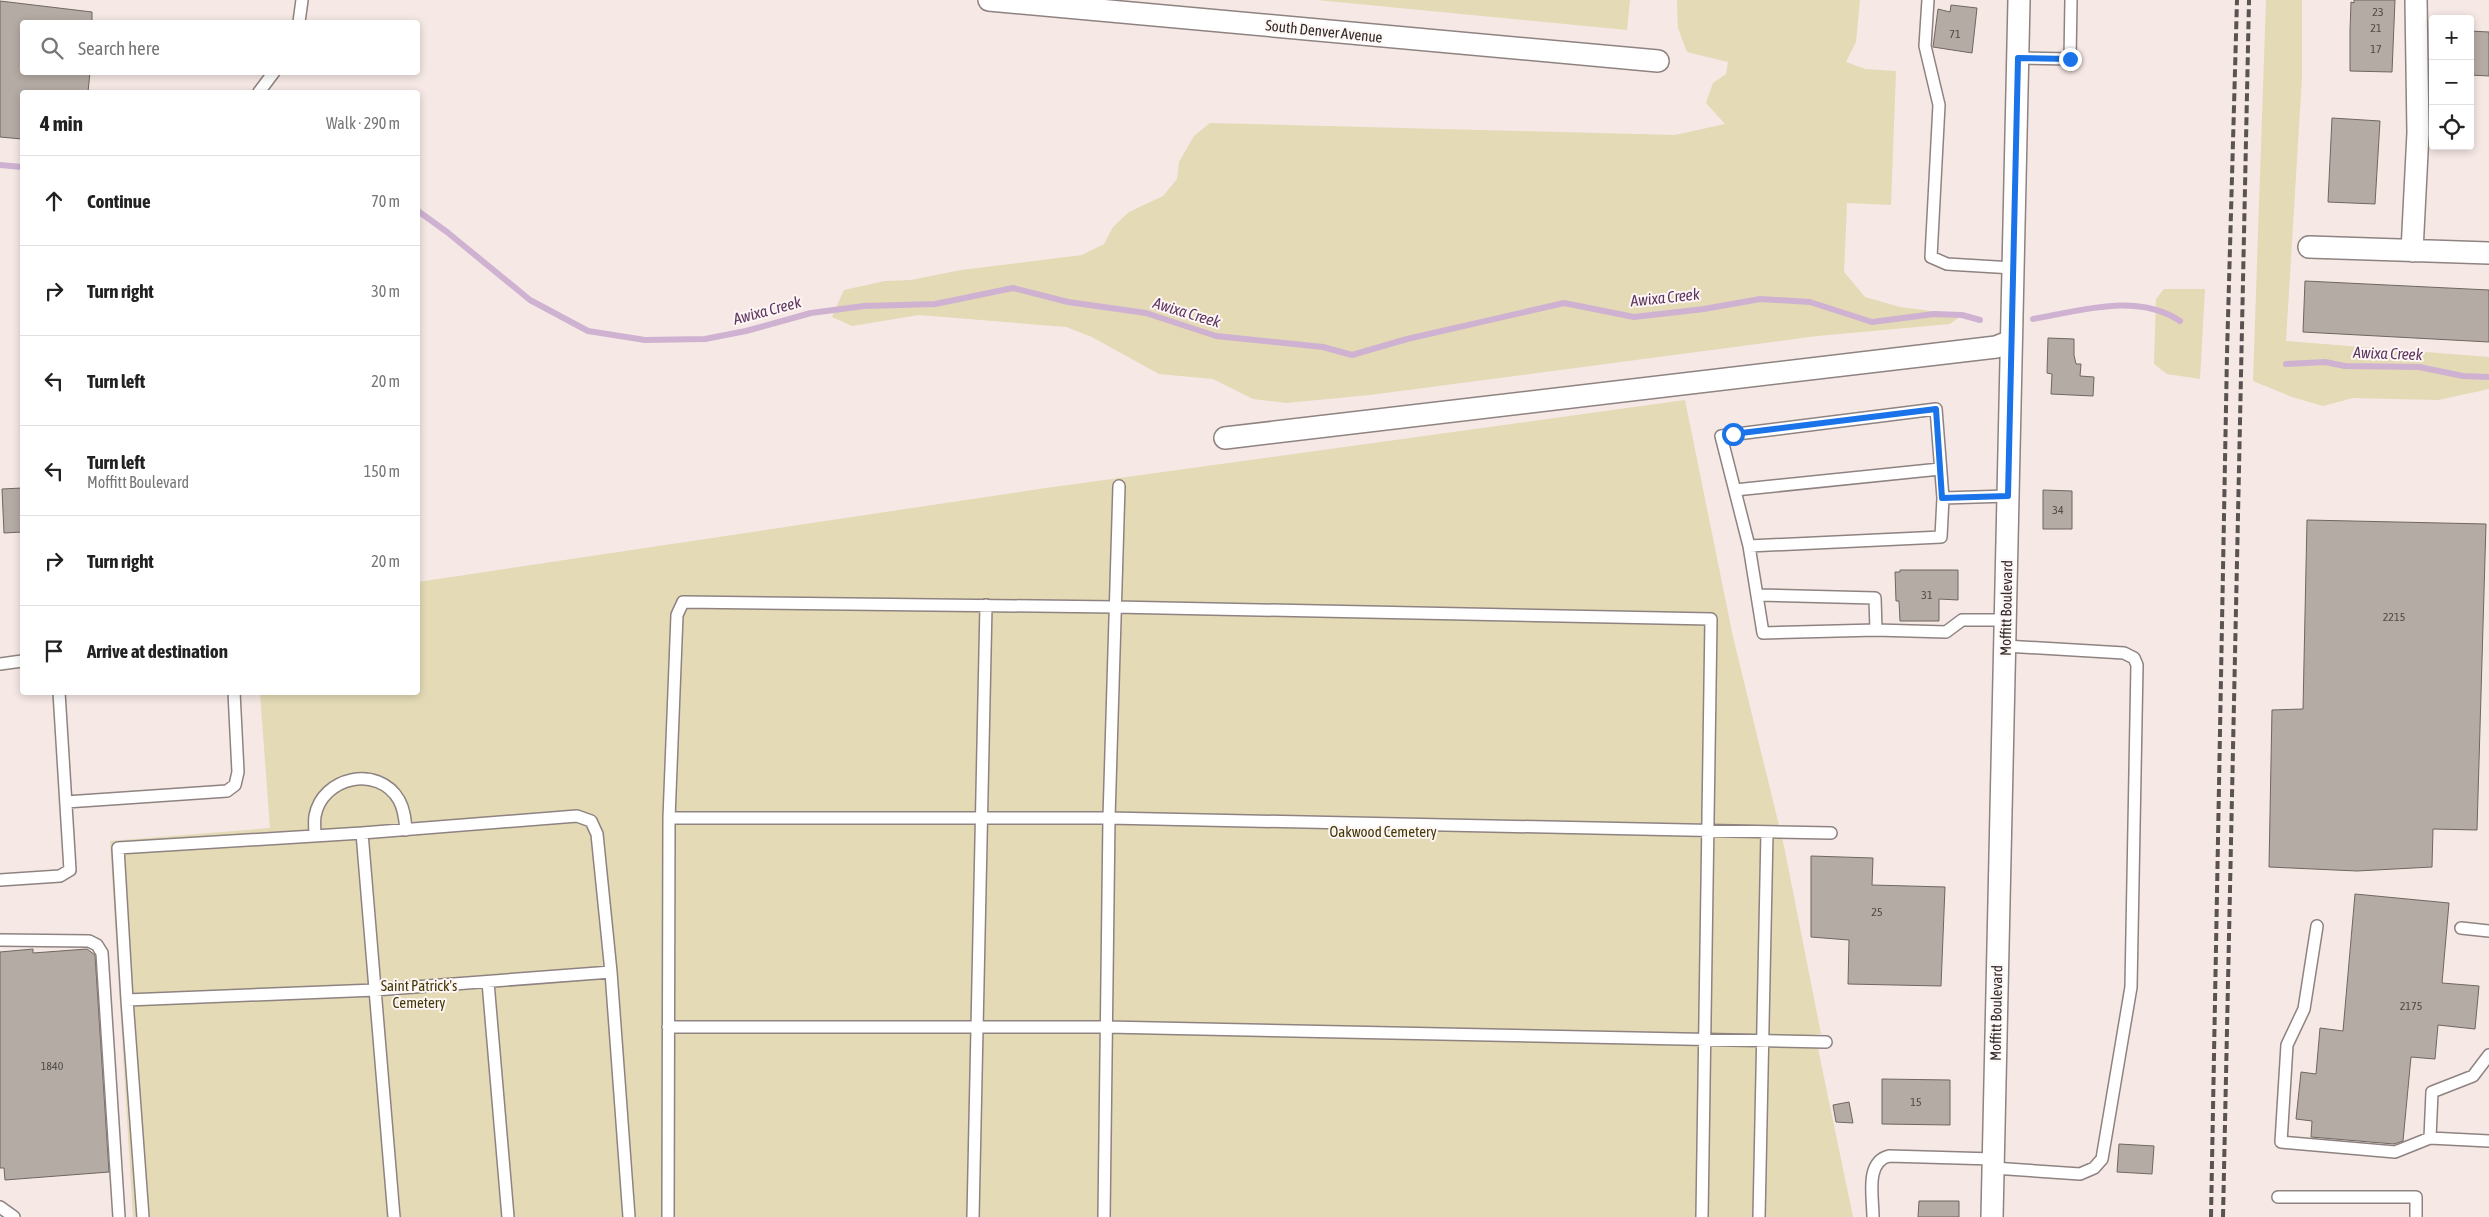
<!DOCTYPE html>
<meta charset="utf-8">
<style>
body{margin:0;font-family:"Asap Condensed",sans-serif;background:#f6f6f6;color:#222}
.controls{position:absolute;right:15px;top:15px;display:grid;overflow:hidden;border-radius:5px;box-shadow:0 2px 8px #0003}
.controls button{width:45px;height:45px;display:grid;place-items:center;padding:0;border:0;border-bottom:1px solid #e0e0e0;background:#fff;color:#222;font:25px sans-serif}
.stop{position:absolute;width:15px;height:15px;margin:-11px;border:4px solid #1a73e8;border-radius:50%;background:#fff}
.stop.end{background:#1a73e8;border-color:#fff;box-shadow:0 1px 5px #0008}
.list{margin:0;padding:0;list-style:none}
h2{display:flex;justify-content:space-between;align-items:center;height:65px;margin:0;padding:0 20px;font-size:21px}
h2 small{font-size:16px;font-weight:400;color:#767676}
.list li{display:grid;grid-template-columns:32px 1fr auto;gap:15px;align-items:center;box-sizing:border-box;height:90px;padding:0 20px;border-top:1px solid #e0e0e0}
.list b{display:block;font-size:19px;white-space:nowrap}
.list p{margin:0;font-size:16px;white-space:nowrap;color:#767676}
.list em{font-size:16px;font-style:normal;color:#767676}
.icon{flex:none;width:28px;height:28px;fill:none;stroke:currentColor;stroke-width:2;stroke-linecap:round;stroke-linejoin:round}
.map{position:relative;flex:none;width:2489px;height:1217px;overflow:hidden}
.search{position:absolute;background:#fff;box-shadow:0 2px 8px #0003;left:20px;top:20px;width:400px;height:55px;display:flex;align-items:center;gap:12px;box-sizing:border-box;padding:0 18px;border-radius:5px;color:#767676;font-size:19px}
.panel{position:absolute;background:#fff;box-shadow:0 2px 8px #0003;left:20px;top:90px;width:400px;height:605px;border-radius:5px}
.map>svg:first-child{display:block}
</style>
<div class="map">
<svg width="2489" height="1217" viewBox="0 0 2489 1217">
<rect width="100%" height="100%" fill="#f5e8e5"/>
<!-- green -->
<path fill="#e4dab5" d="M1317,0H1630L1627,30Z
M1677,0H1860L1856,42L1846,62L1865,69L1896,71L1891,205L1847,203L1844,272L1865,297L1900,307L1962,315L1950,324L1817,336L1370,395L1286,403L1253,399L1213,379L1159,374L1092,337L1066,327L919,315L852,326L832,317L844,290L885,281L911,280L961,270L1082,255L1104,244L1113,227L1129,212L1163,196L1177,179L1179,162L1194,136L1210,123L1675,135L1725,124L1706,103L1713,83L1726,74L1728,62L1687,52L1678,28Z
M2266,0H2302V77L2286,341L2489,357V389L2438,400L2353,398L2323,406L2292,397L2253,381Z
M2164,289H2205L2200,379L2167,374L2154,364L2156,299Z
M1685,400L1733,637L1784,846L1821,1034H1815L1853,1217H133L110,841L270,828L260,693L418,692V582L1039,489Z"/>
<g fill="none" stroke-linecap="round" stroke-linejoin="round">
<!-- stream -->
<path stroke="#cfb2d1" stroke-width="6" d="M0,165L22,167
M418,211L447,232L530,300L588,331L645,340L705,339L746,331L811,313L864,306L935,304L1013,288L1068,302L1146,313L1216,336L1323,347L1352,355L1407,339L1564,303L1634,317L1704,309L1760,299L1810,302L1872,322L1934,314L1962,315L1980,320
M2033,319C2080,311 2137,292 2180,321
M2286,364L2325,362L2345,366L2419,367L2463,376L2489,377"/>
</g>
<!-- building -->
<path fill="#b4aba4" stroke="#6f6760" d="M2354,0H2395L2392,72L2350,71V31L2351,2L2354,3Z
M0,1L92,12V22H22V72H90L88,92H22V139L0,137Z
M1951,5L1977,8L1972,53L1933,47L1938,9L1950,12Z
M2470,31L2489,32V76L2470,75Z
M2332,118L2380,121L2375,204L2328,202Z
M2305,281L2489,290V342L2303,332Z
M2048,338L2074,339V355L2076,364H2081L2080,376L2094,377L2093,396L2051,394L2052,374L2047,373Z
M22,488V532L4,533L2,489Z
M2043,490L2072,491V529H2043Z
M2307,520L2486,524L2477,830L2433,829L2432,867L2357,871L2269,867L2272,710L2303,709Z
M1900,570H1958V600L1939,599V621H1900L1899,601H1896L1895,572H1900Z
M1811,856L1873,858L1872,885L1945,887L1941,986L1848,984L1849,940L1811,937Z
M2355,894L2449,903L2442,983L2479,986L2475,1029L2438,1025L2435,1059L2411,1057L2403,1141L2394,1144L2311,1137L2312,1121L2296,1119L2301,1072L2316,1074L2320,1028L2343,1031Z
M33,949V953L87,949L95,955L109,1172L5,1180L4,1168H0V952Z
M1882,1079L1950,1080V1125L1882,1124Z
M1849,1102L1853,1123L1836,1122L1833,1105Z
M2119,1144L2154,1146L2152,1174L2117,1172Z
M1919,1201H1959V1217H1918Z"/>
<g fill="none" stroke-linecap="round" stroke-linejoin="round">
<!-- lane casing -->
<g stroke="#8e8381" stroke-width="14">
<path id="lane" d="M1928,0L1925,46L1939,105L1931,257L1947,264L2013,268
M299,22L302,0
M2018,58L2070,59L2071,0
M259,92L274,72
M1735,490L1940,469
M1943,498L2008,496
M1749,546L1941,537L1943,498L1936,409L1721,436L1749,546L1763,633L1876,630L1946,632L1962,620H2006
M1758,595L1875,598L1876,630
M0,664L22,661
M66,802L227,791L235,785L238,772L234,692
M669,818H1109L1831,833
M315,836C315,830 314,822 315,816C322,777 378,764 399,800C404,809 405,818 406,830
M0,880L60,876L70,870L59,692
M2317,926L2304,1009L2287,1045L2281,1142L2395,1152L2430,1138
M2461,928L2489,931
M0,940L89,941L97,945L102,953L119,1217
M488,982L508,1217
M127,1000L118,848L362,833
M668,1027H1107L1826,1042
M2489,1055L2473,1076L2432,1092L2430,1138L2489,1141
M1993,1168L2080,1174L2094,1168L2102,1159L2131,987L2137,665L2134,658L2124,653L2005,646
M2278,1197H2416V1217
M0,1207L14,1217
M143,1217L127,1000L375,990L611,972L629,1217
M394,1217L362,833L577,816L591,821L597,834L611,972
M668,1217L669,818L677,615L683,602L1115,607L1711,619L1702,1217
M973,1217L986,605
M1104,1217L1109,818L1119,486
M1759,1217L1767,832
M1873,1217C1873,1196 1865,1162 1889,1156L1993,1159"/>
</g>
<!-- street casing -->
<g stroke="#8e8381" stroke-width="24">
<path id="street" d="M989,0L1658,61
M2309,247L2489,253
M2412,251L2418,133L2416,0
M1225,438L1996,347L2011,341
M1992,1217L2019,0"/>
</g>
<!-- lane -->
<use href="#lane" stroke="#fff" stroke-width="11"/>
<!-- street -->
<use href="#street" stroke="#fff" stroke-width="21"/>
<!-- rail -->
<path stroke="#595351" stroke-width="4" stroke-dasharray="8 4" stroke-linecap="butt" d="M2211,1217L2227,354L2237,0
M2223,1217L2249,0"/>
</g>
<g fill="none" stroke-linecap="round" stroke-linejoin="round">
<!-- route -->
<path stroke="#1a73e8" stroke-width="6" d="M1733,434L1936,409L1942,498L2008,496L2018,58L2070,59"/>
</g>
<g text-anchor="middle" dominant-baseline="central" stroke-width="4" stroke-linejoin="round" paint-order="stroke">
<!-- number labels -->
<g font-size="12" fill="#514b48">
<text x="2378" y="12">23</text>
<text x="2376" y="28">21</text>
<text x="1955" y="34">71</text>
<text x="2376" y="49">17</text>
<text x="2058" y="510">34</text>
<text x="1927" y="595">31</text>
<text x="2394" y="617">2215</text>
<text x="1877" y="912">25</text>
<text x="2411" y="1006">2175</text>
<text x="52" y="1066">1840</text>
<text x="1916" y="1102">15</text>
</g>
<!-- street labels -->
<g font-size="15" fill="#302b2a" stroke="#fef6f5">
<text transform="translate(1324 31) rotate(6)">South Denver Avenue</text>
<text transform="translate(2006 608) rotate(-89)">Moffitt Boulevard</text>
<text transform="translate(1996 1013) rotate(-89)">Moffitt Boulevard</text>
</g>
<!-- park labels -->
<g font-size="15" fill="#443806" stroke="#fef6f5">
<text x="1383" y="831">Oakwood Cemetery</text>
<text x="419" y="985">Saint Patrick's<tspan x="419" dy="17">Cemetery</tspan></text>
</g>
<!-- water labels -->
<g font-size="16" font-style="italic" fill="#5e3761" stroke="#fef6f5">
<text transform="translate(1665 297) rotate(-6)">Awixa Creek</text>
<text transform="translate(767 310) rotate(-15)">Awixa Creek</text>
<text transform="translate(1187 312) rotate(17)">Awixa Creek</text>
<text transform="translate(2388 353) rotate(2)">Awixa Creek</text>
</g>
</g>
</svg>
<div class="controls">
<button>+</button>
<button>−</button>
<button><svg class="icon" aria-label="locate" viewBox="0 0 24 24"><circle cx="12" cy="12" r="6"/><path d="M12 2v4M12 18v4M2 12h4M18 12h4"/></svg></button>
</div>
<div class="stop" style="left:1733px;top:434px"></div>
<div class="stop end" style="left:2070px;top:59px"></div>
<div class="search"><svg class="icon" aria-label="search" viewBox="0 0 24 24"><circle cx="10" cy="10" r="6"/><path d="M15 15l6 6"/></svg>Search here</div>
<section class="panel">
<h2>4 min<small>Walk · 290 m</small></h2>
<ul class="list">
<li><svg class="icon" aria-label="ahead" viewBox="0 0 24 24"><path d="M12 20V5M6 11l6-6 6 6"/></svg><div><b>Continue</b></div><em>70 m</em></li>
<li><svg class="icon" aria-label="right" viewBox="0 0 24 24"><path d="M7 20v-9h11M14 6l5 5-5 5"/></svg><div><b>Turn right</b></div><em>30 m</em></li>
<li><svg class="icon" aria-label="left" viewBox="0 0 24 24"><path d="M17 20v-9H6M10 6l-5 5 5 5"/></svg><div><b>Turn left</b></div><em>20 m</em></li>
<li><svg class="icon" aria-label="left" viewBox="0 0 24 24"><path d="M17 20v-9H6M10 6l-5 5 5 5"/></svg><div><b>Turn left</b><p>Moffitt Boulevard</p></div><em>150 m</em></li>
<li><svg class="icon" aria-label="right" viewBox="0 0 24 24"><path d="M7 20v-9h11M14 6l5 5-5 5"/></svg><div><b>Turn right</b></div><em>20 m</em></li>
<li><svg class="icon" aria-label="arrive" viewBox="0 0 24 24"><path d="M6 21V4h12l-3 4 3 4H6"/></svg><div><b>Arrive at destination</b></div></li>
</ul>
</section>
</div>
